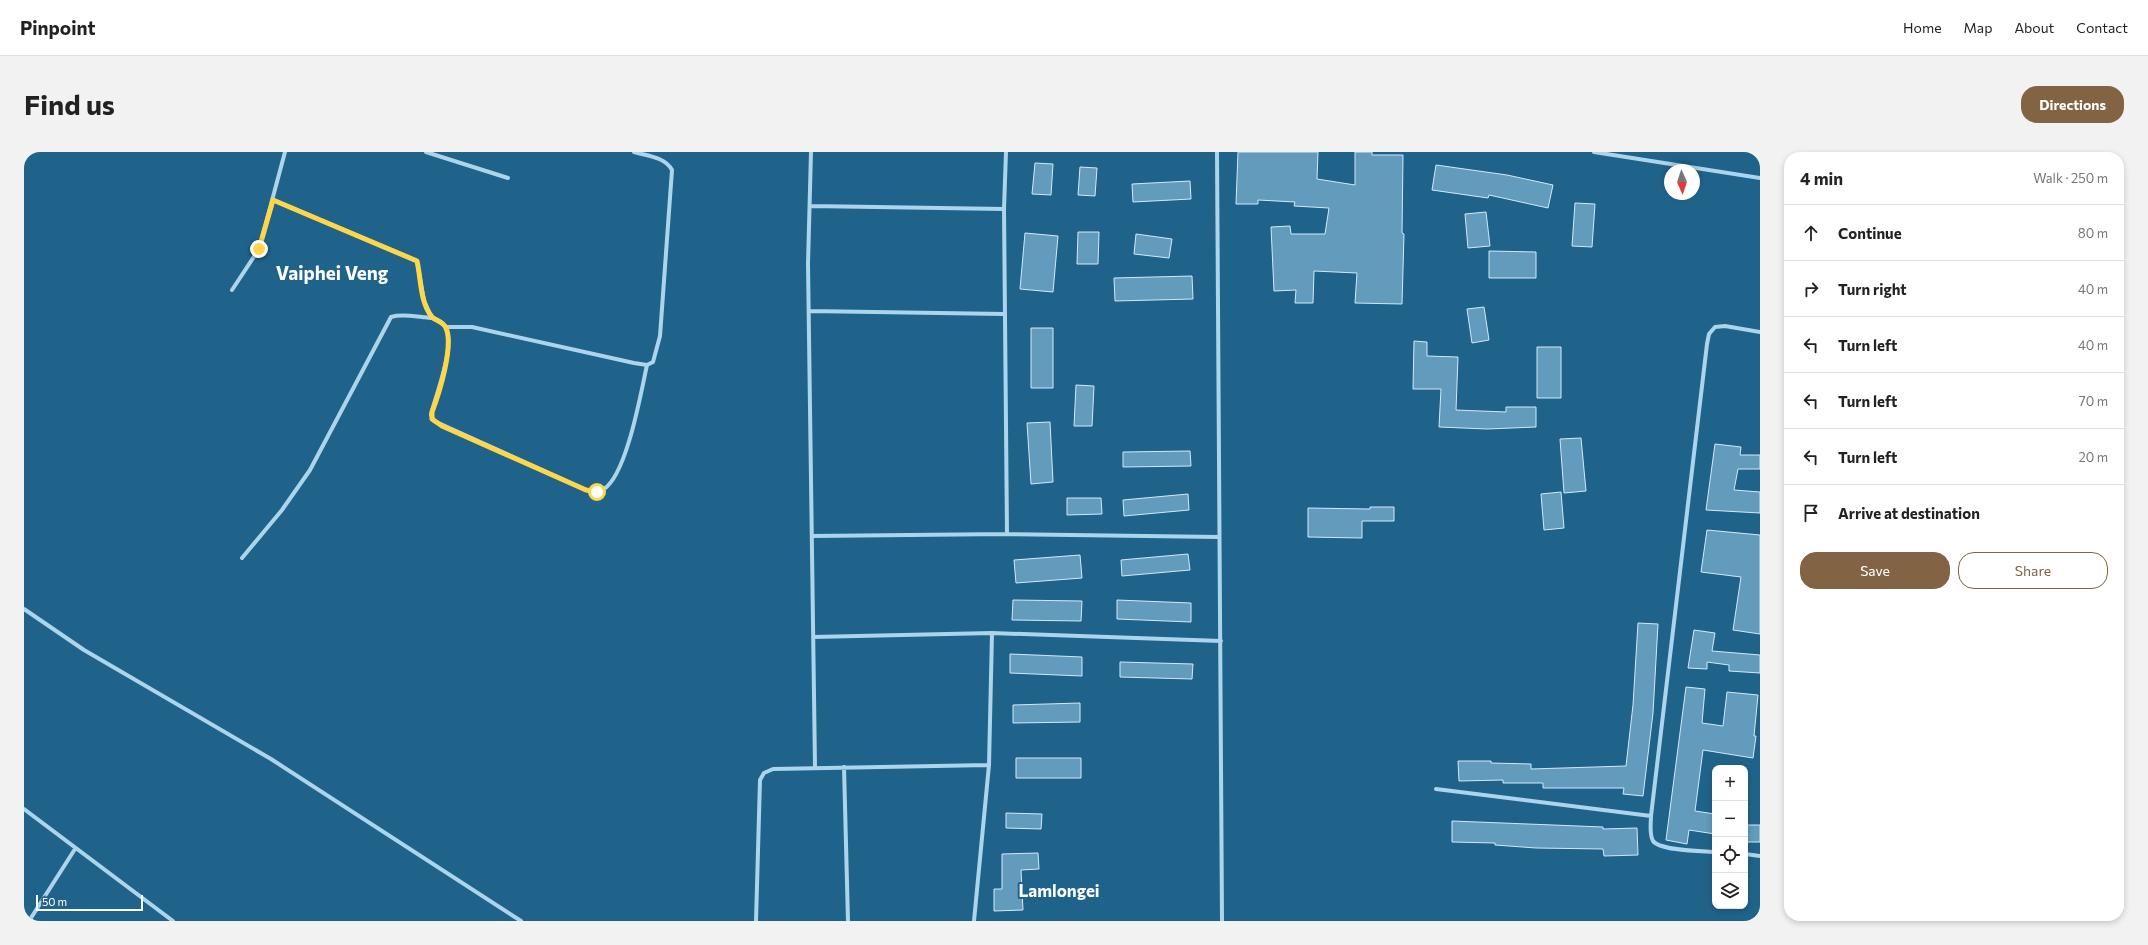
<!DOCTYPE html>
<meta charset="utf-8">
<style>
body{margin:0;font-family:Commissioner,sans-serif;background:#f2f2f2;color:#222}
.controls{position:absolute;right:12px;bottom:12px;display:grid;overflow:hidden;border-radius:8px;box-shadow:0 2px 6px #0003}
.controls button{width:36px;height:36px;display:grid;place-items:center;padding:0;border:0;border-bottom:1px solid #e0e0e0;background:#fff;color:#222;font:20px sans-serif}
.compass{position:absolute;left:1640px;top:12px;width:36px;height:36px;border-radius:50%;background:#fff;box-shadow:0 2px 6px #0003;rotate:177deg}
.scale{position:absolute;left:12px;bottom:10px;width:107px;box-sizing:border-box;padding-left:4px;border:2px solid #fff;border-top:0;font-size:11px;line-height:14px;white-space:nowrap;color:#fff;-webkit-text-stroke:3px #20638a;paint-order:stroke}
.stop{position:absolute;width:12px;height:12px;margin:-9px;border:3px solid #ffd54a;border-radius:50%;background:#fff}
.stop.end{background:#ffd54a;border-color:#fff;box-shadow:0 1px 4px #0008}
.list{margin:0;padding:0;list-style:none}
h2{display:flex;justify-content:space-between;align-items:center;height:52px;margin:0;padding:0 16px;font-size:17px}
h2 small{font-size:13px;font-weight:400;color:#767676}
.list li{display:grid;grid-template-columns:26px 1fr auto;gap:12px;align-items:center;box-sizing:border-box;height:56px;padding:0 16px;border-top:1px solid #e0e0e0}
.list b{display:block;font-size:15px;white-space:nowrap}
.list em{font-size:13px;font-style:normal;color:#767676}
.actions{display:flex;gap:8px;padding:12px 16px}
.actions a{flex:1;padding:9px 0;border:1px solid #826444;border-radius:16px;text-align:center;font-size:14px;color:#826444}
.actions .main{background:#826444;color:#fff}
.icon{flex:none;width:22px;height:22px;fill:none;stroke:currentColor;stroke-width:2;stroke-linecap:round;stroke-linejoin:round}
.map{position:relative;flex:none;width:1736px;height:769px;overflow:hidden;border-radius:16px}
header{display:flex;align-items:center;gap:24px;box-sizing:border-box;height:56px;padding:0 20px;background:#fff;border-bottom:1px solid #e0e0e0}
header strong{font-size:19px}
nav{display:flex;gap:22px;margin-inline-start:auto;font-size:14px}
.intro{display:flex;align-items:center;justify-content:space-between;box-sizing:border-box;height:96px;padding:0 24px}
h1{margin:0;font-size:28px}
.button{padding:10px 18px;border-radius:16px;background:#826444;color:#fff;font-size:14px;font-weight:700}
main{display:flex;gap:24px;padding:0 24px}
aside{flex:1;background:#fff;border-radius:16px;box-shadow:0 2px 6px #0003}
.map>svg:first-child{display:block}
</style>
<header>
<strong>Pinpoint</strong>
<nav><a>Home</a><a>Map</a><a>About</a><a>Contact</a></nav>
</header>
<div class="intro"><h1>Find us</h1><a class="button">Directions</a></div>
<main>
<div class="map">
<svg width="1736" height="769" viewBox="0 0 1736 769">
<rect width="100%" height="100%" fill="#20638a"/>
<!-- building -->
<path fill="#629bbc" stroke="#d1eaf8" d="M1214,0H1294L1293,27L1331,33V0H1348V3H1379L1378,81L1380,82L1378,152L1331,151L1333,121L1290,119L1289,151H1271L1272,138L1250,139L1247,75L1266,74L1267,82H1301L1305,56L1270,54L1271,50L1234,48V52H1212Z
M1011,11L1029,12L1027,43L1008,42Z
M1412,13L1483,23L1529,33L1524,56L1465,43L1464,46L1408,38Z
M1056,15L1073,16L1071,44L1054,43Z
M1166,29L1167,47L1109,50L1108,32Z
M1551,51L1571,52L1568,95L1548,94Z
M1462,60L1466,94L1444,96L1441,62Z
M1054,80H1075L1074,112H1053Z
M1001,81L1034,84L1029,140L996,137Z
M1112,82L1148,87L1145,106L1110,102Z
M1465,99L1512,100V126H1465Z
M1168,124L1169,147L1091,149L1090,126Z
M1460,155L1465,188L1448,191L1443,157Z
M1007,176H1029V236H1007Z
M1390,189L1403,190V204L1434,205L1432,258L1482,260V255H1512V275L1463,277L1415,275L1417,237H1389Z
M1513,195H1537V246H1513Z
M1052,233L1070,234L1068,274H1050Z
M1026,270L1029,330L1007,332L1003,271Z
M1557,286L1562,339L1540,341L1536,287Z
M1691,292L1717,295L1716,303H1736V317H1714L1710,338L1736,340V361L1682,358Z
M1166,299L1167,314L1099,315V300Z
M1537,340L1540,376L1520,378L1517,342Z
M1164,342L1165,358L1100,364L1099,348Z
M1043,346H1077L1078,362L1043,363Z
M1346,355H1370V369H1338V386L1284,385V356L1346,357Z
M1683,378L1736,383V482L1709,478L1717,425L1677,420Z
M1164,402L1166,418L1098,424L1097,408Z
M1056,403L1058,426L992,431L990,408Z
M989,448L1058,449L1057,469L988,468Z
M1093,448L1167,451V470L1093,467Z
M1614,471L1634,472L1629,561L1619,644L1599,642L1600,636H1519V631H1479V628L1435,629L1434,609H1467V611L1507,612V617L1602,614L1609,553Z
M1670,478L1691,481L1688,499L1736,503V521L1705,519V513L1683,510V517L1664,516Z
M986,502L1058,505V524L986,521Z
M1096,510L1169,512L1168,527L1096,525Z
M1662,535L1681,537L1678,571L1699,574L1703,540L1734,543L1730,584H1732L1729,606L1679,598L1671,659L1691,662V682L1665,678L1663,692L1642,688Z
M1056,551V570L989,571V553Z
M992,606H1057V626H992Z
M982,661L1018,662L1017,677L982,676Z
M1428,669L1579,675V677L1613,676L1614,703L1580,704L1579,697L1512,696L1471,693V691L1428,690Z
M1721,673H1736V690H1721Z
M1014,701L1015,717L997,718L999,758L970,759V737H978V702Z"/>
<g fill="none" stroke-linecap="round" stroke-linejoin="round">
<!-- minor -->
<path stroke="#acd5eb" stroke-width="4" d="M402,0L484,26
M787,0L784,112L791,615
M982,0L980,57L983,382
M1193,0L1198,769
M1570,0L1736,26
M249,48L393,109L400,149L408,166
M787,54L980,57
M208,138L235,97L261,0
M785,159L980,162
M422,175H448L610,211L623,213L629,210L636,184L648,18C641,5 624,4 610,0
M788,384L983,382L1195,385
M218,406L258,358L286,318L367,165C377,162 388,164 398,165C406,166 415,166 420,173C434,190 411,244 407,263L410,269L562,338C569,339 574,341 580,337C603,322 617,240 623,213
M0,457L60,498L247,607L497,769
M789,485L968,481L1197,489
M820,615L824,769
M1412,637L1627,664
M0,657L149,769
M1691,700C1679,699 1636,699 1629,689C1625,682 1627,671 1627,664L1683,192L1685,182L1691,175L1701,174L1736,180
M1721,702L1736,704
M5,769L51,697
M732,769L736,628L740,621L749,617L965,613
M950,769L965,613L968,481"/>
</g>
<g fill="none" stroke-linecap="round" stroke-linejoin="round">
<!-- route -->
<path stroke="#ffd54a" stroke-width="5" d="M235,97L249,48L393,109C397,126 396,151 408,165C412,169 419,169 422,176C430,194 415,242 408,260V267L418,274L562,338L573,340"/>
</g>
<g text-anchor="middle" dominant-baseline="central" stroke-width="4" stroke-linejoin="round" paint-order="stroke">
<!-- quarter labels -->
<g font-size="17" font-weight="bold" fill="#fff" stroke="#20638a">
<text x="1035" y="738">Lamlongei</text>
</g>
<!-- district labels -->
<g font-size="19" font-weight="bold" fill="#fff" stroke="#20638a">
<text x="308" y="120">Vaiphei Veng</text>
</g>
</g>
</svg>
<div class="controls">
<button>+</button>
<button>−</button>
<button><svg class="icon" aria-label="locate" viewBox="0 0 24 24"><circle cx="12" cy="12" r="6"/><path d="M12 2v4M12 18v4M2 12h4M18 12h4"/></svg></button>
<button><svg class="icon" aria-label="layers" viewBox="0 0 24 24"><path d="M12 4l9 5-9 5-9-5zM3 14l9 5 9-5"/></svg></button>
</div>
<svg class="compass" viewBox="-18 -18 36 36"><path d="M0-13l5 13h-10z" fill="#e53935"/><path d="M0 13l5-13h-10z" fill="#767676"/></svg>
<div class="scale">50 m</div>
<div class="stop" style="left:573px;top:340px"></div>
<div class="stop end" style="left:235px;top:97px"></div>
</div>
<aside>
<h2>4 min<small>Walk · 250 m</small></h2>
<ul class="list">
<li><svg class="icon" aria-label="ahead" viewBox="0 0 24 24"><path d="M12 20V5M6 11l6-6 6 6"/></svg><div><b>Continue</b></div><em>80 m</em></li>
<li><svg class="icon" aria-label="right" viewBox="0 0 24 24"><path d="M7 20v-9h11M14 6l5 5-5 5"/></svg><div><b>Turn right</b></div><em>40 m</em></li>
<li><svg class="icon" aria-label="left" viewBox="0 0 24 24"><path d="M17 20v-9H6M10 6l-5 5 5 5"/></svg><div><b>Turn left</b></div><em>40 m</em></li>
<li><svg class="icon" aria-label="left" viewBox="0 0 24 24"><path d="M17 20v-9H6M10 6l-5 5 5 5"/></svg><div><b>Turn left</b></div><em>70 m</em></li>
<li><svg class="icon" aria-label="left" viewBox="0 0 24 24"><path d="M17 20v-9H6M10 6l-5 5 5 5"/></svg><div><b>Turn left</b></div><em>20 m</em></li>
<li><svg class="icon" aria-label="arrive" viewBox="0 0 24 24"><path d="M6 21V4h12l-3 4 3 4H6"/></svg><div><b>Arrive at destination</b></div></li>
</ul>
<div class="actions"><a class="main">Save</a><a>Share</a></div>
</aside>
</main>
